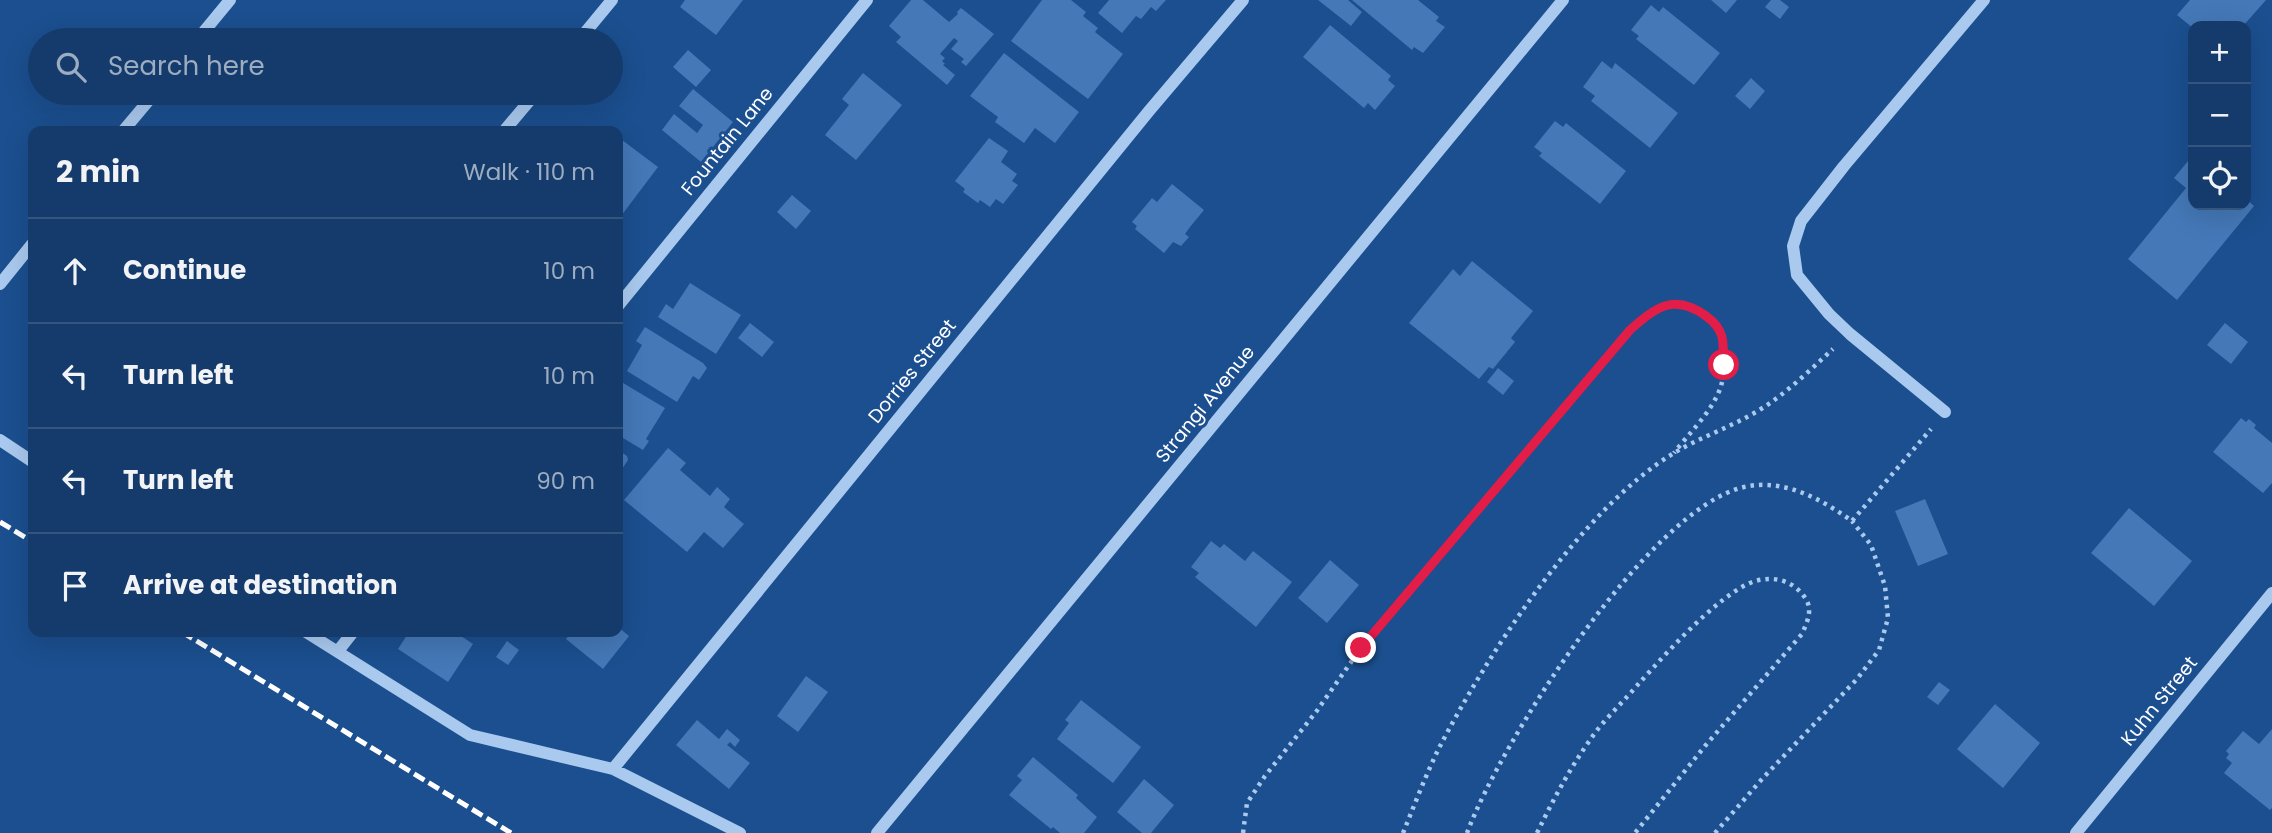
<!DOCTYPE html>
<meta charset="utf-8">
<style>
body{margin:0;font-family:Poppins,sans-serif;background:#214673;color:#f1f3f6}
.controls{position:absolute;right:21px;top:21px;display:grid;overflow:hidden;border-radius:14px;box-shadow:0 7px 28px #0002}
.controls button{width:63px;height:63px;display:grid;place-items:center;padding:0;border:0;border-bottom:2px solid #33557e;background:#143b6b;color:#f1f3f6;font:35px sans-serif}
.stop{position:absolute;width:21px;height:21px;margin:-16px;border:5px solid #e11d48;border-radius:50%;background:#fff}
.stop.end{background:#e11d48;border-color:#fff;box-shadow:0 2px 7px #0008}
.list{margin:0;padding:0;list-style:none}
h2{display:flex;justify-content:space-between;align-items:center;height:91px;margin:0;padding:0 28px;font-size:30px}
h2 small{font-size:23px;font-weight:400;color:#9dadc1}
.list li{display:grid;grid-template-columns:46px 1fr auto;gap:21px;align-items:center;box-sizing:border-box;height:105px;padding:0 28px;border-top:2px solid #33557e}
.list b{display:block;font-size:26px;white-space:nowrap}
.list em{font-size:23px;font-style:normal;color:#9dadc1}
.icon{flex:none;width:38px;height:38px;fill:none;stroke:currentColor;stroke-width:2;stroke-linecap:round;stroke-linejoin:round}
.map{position:relative;flex:none;width:2272px;height:833px;overflow:hidden}
.search{position:absolute;background:#143b6b;box-shadow:0 7px 28px #0002;left:28px;top:28px;width:595px;height:77px;display:flex;align-items:center;gap:18px;box-sizing:border-box;padding:0 24px;border-radius:38px;color:#9dadc1;font-size:26px}
.panel{position:absolute;background:#143b6b;box-shadow:0 7px 28px #0002;left:28px;top:126px;width:595px;height:511px;border-radius:14px}
.map>svg:first-child{display:block}
</style>
<div class="map">
<svg width="2272" height="833" viewBox="0 0 2272 833">
<rect width="100%" height="100%" fill="#1b4f8f"/>
<!-- building -->
<path fill="#4478b7" d="M685,0H743L716,35L680,7Z
M911,0H923L949,22L958,14L957,12L961,8L994,34L966,66L961,62L964,59L951,49L958,41L954,38L940,54L945,58L942,61L945,64L943,65L955,75L947,85L896,42L901,37L889,26Z
M1042,0H1071L1086,12L1083,16L1098,28L1095,32L1123,54L1088,99L1011,41Z
M1109,0H1166L1156,11L1151,7L1141,19L1136,16L1122,33L1098,13Z
M1318,0H1348L1362,12L1351,26Z
M1352,0H1418L1439,17L1436,21L1445,27L1423,53L1414,47L1412,50Z
M1711,0H1737L1726,13Z
M1771,0H1780L1789,7L1780,19L1765,7Z
M2190,0H2266L2243,26L2193,28L2177,15Z
M1651,5L1659,12L1663,7L1720,53L1694,85L1636,39L1639,36L1631,30Z
M1330,25L1391,76L1388,80L1395,86L1375,110L1368,103L1364,108L1303,57Z
M688,50L711,70L696,87L673,67Z
M1004,53L1079,112L1055,143L1035,128L1024,143L995,122L998,117L970,96Z
M1602,61L1612,69L1615,63L1678,113L1650,148L1591,101L1595,96L1583,87Z
M863,73L902,105L856,160L825,135L849,105L842,99Z
M1751,78L1765,91L1750,109L1735,96Z
M693,89L733,122L701,162L662,130L674,114L697,133L703,125L679,106Z
M1555,121L1563,127L1566,123L1626,171L1600,204L1539,156L1542,153L1534,147Z
M618,137L658,167L621,216L618,214Z
M989,138L1008,151L1001,162L1017,174L1012,181L1018,185L1003,204L996,199L990,207L980,200L978,203L963,192L965,189L955,181Z
M2193,155V205H2246V199L2254,206L2177,300L2128,259L2186,188L2174,178Z
M1172,184L1204,210L1190,227L1185,234L1189,237L1181,246L1173,242L1164,253L1135,229L1137,226L1132,222L1152,198L1157,202Z
M792,195L811,211L796,229L777,212Z
M1472,261L1533,311L1511,338L1515,342L1493,369L1489,367L1479,379L1409,323L1453,269L1460,276Z
M690,283L741,315L716,354L658,317L666,304L673,309Z
M750,323L774,342L762,357L738,338Z
M2225,323L2248,342L2231,364L2207,345Z
M645,327L703,363L707,368L699,380L693,376L677,402L627,371L642,345L636,341Z
M1498,368L1514,381L1503,395L1487,382Z
M618,380L665,408L646,439L649,441L643,450L618,435Z
M2241,418L2246,422L2249,419L2256,425L2254,428L2272,443V483L2263,493L2213,452Z
M668,448L686,463L680,470L710,496L717,487L730,499L724,507L744,524L723,548L704,532L687,552L624,500Z
M618,450L627,456L628,460L622,469L620,468L618,470Z
M1925,499L1948,554L1918,566L1895,511Z
M2129,508L2192,561L2154,606L2091,553Z
M1211,541L1220,548L1224,544L1245,561L1253,551L1292,582L1256,627L1195,577L1199,573L1191,567Z
M1330,560L1359,585L1327,623L1298,598Z
M618,627L629,636L603,669L566,639L572,632H618Z
M409,632H455L473,644L448,682L398,649Z
M507,641L519,650L508,665L496,657Z
M806,676L828,692L798,732L777,716Z
M1939,682L1950,690L1938,705L1927,697Z
M1081,700L1141,747L1113,783L1057,739L1069,723L1065,720Z
M1995,704L2040,743L2003,788L1957,749Z
M697,720L719,739L727,729L740,740L735,747L730,742L727,745L750,763L729,789L676,745Z
M2272,729V808L2270,810L2224,773L2232,763L2226,758L2229,754L2226,751L2243,731L2259,744Z
M1033,757L1078,795L1076,798L1097,817L1084,833H1060L1053,827L1051,829L1009,795L1022,780L1017,776Z
M1144,779L1174,805L1151,833H1142L1117,812Z"/>
<g fill="none" stroke-linecap="round" stroke-linejoin="round">
<!-- path -->
<path stroke="#a9c9ee" stroke-width="4.5" stroke-dasharray="3.5 5" stroke-linecap="butt" d="M1243,833L1247,803L1265,776L1316,712L1361,648L1630,330C1643,318 1654,308 1671,304C1690,299 1717,319 1722,337C1726,352 1725,372 1721,386C1713,411 1689,433 1674,453
M1403,833C1414,806 1425,777 1438,750C1487,655 1581,509 1674,453C1702,436 1735,426 1764,407C1789,391 1811,369 1833,349
M1467,833C1500,744 1648,509 1744,487C1784,478 1821,499 1852,521L1931,429
M1537,833C1553,800 1569,770 1590,740C1600,725 1613,712 1625,699C1654,667 1716,594 1755,581C1774,576 1791,580 1803,595C1814,608 1808,620 1802,634L1705,746L1635,833
M1715,833L1762,779L1857,679L1879,650L1888,618L1885,586L1871,545L1852,521"/>
<!-- minor -->
<path stroke="#a9c9ee" stroke-width="12" d="M197,40L230,0
M579,40L612,0
M123,131L155,93
M504,131L536,93
M0,284L33,243
M618,306L867,0
M1945,412L1850,334L1829,314L1797,275L1793,246L1801,221L1844,166L1984,0
M0,440L33,462
M306,632L470,735L613,769L740,833
M338,651L353,632
M613,769L1149,111L1243,0
M877,833L1563,0
M2076,833L2272,593"/>
<!-- rail -->
<path stroke="#fff" stroke-width="5" stroke-dasharray="12 5" stroke-linecap="butt" d="M0,522L33,542
M182,632L511,833"/>
</g>
<g fill="none" stroke-linecap="round" stroke-linejoin="round">
<!-- route -->
<path stroke="#e11d48" stroke-width="9" d="M1361,648L1630,330C1656,307 1674,293 1706,316C1713,321 1720,329 1722,337C1724,346 1723,356 1724,365"/>
</g>
<g text-anchor="middle" dominant-baseline="central" stroke-width="6" stroke-linejoin="round" paint-order="stroke">
<!-- street labels -->
<g font-size="19" fill="#fff" stroke="#1b4f8f">
<text transform="translate(727 141) rotate(-51)">Fountain Lane</text>
<text transform="translate(912 371) rotate(-51)">Dorries Street</text>
<text transform="translate(1205 404) rotate(-51)">Strangi Avenue</text>
<text transform="translate(2159 701) rotate(-51)">Kuhn Street</text>
</g>
</g>
</svg>
<div class="controls">
<button>+</button>
<button>−</button>
<button><svg class="icon" aria-label="locate" viewBox="0 0 24 24"><circle cx="12" cy="12" r="6"/><path d="M12 2v4M12 18v4M2 12h4M18 12h4"/></svg></button>
</div>
<div class="stop" style="left:1724px;top:365px"></div>
<div class="stop end" style="left:1361px;top:648px"></div>
<div class="search"><svg class="icon" aria-label="search" viewBox="0 0 24 24"><circle cx="10" cy="10" r="6"/><path d="M15 15l6 6"/></svg>Search here</div>
<section class="panel">
<h2>2 min<small>Walk · 110 m</small></h2>
<ul class="list">
<li><svg class="icon" aria-label="ahead" viewBox="0 0 24 24"><path d="M12 20V5M6 11l6-6 6 6"/></svg><div><b>Continue</b></div><em>10 m</em></li>
<li><svg class="icon" aria-label="left" viewBox="0 0 24 24"><path d="M17 20v-9H6M10 6l-5 5 5 5"/></svg><div><b>Turn left</b></div><em>10 m</em></li>
<li><svg class="icon" aria-label="left" viewBox="0 0 24 24"><path d="M17 20v-9H6M10 6l-5 5 5 5"/></svg><div><b>Turn left</b></div><em>90 m</em></li>
<li><svg class="icon" aria-label="arrive" viewBox="0 0 24 24"><path d="M6 21V4h12l-3 4 3 4H6"/></svg><div><b>Arrive at destination</b></div></li>
</ul>
</section>
</div>
